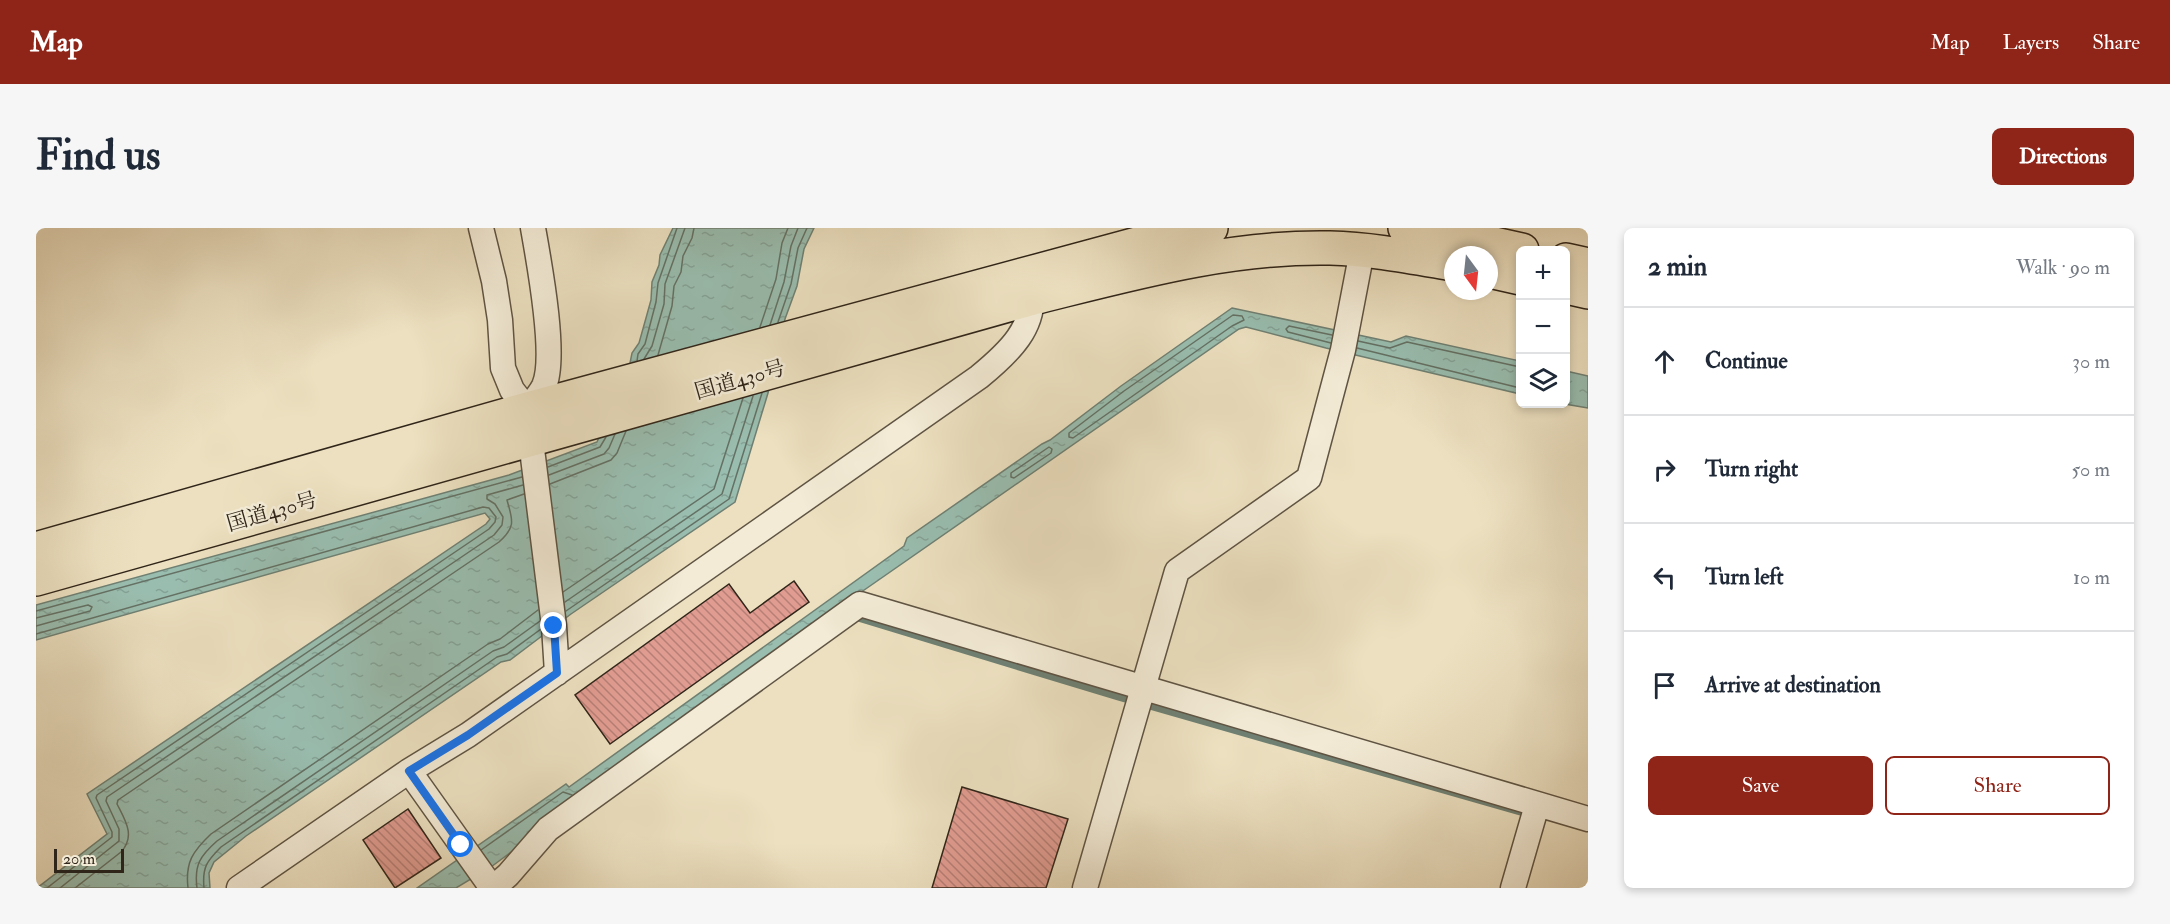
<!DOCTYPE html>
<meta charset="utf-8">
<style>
body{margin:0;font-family:"IM FELL Double Pica","Noto Serif JP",serif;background:#f6f6f7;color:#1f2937}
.controls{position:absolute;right:18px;top:18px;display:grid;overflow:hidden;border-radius:9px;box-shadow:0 3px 9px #0003}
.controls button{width:54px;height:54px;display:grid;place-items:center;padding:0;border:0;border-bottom:2px solid #e0e1e3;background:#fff;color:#1f2937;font:30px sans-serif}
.compass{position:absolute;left:1408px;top:18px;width:54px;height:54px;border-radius:50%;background:#fff;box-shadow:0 3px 9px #0003;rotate:165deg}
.scale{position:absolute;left:18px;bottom:15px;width:70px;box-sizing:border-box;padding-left:6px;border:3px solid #302519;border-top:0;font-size:16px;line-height:21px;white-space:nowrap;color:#302519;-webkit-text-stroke:4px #f3ebd6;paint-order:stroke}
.stop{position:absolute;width:18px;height:18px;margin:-14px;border:4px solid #1a73e8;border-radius:50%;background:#fff}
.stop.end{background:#1a73e8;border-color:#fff;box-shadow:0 2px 6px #0008}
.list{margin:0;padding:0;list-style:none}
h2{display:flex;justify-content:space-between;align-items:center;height:78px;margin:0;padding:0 24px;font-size:26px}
h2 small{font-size:20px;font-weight:400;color:#747a83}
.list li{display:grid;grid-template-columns:39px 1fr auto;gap:18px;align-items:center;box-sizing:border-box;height:108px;padding:0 24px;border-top:2px solid #e0e1e3}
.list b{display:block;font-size:22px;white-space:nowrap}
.list em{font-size:20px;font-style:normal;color:#747a83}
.actions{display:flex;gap:12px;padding:18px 24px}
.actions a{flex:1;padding:14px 0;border:2px solid #8f2418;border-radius:9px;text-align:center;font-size:21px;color:#8f2418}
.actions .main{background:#8f2418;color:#fff}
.icon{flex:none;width:33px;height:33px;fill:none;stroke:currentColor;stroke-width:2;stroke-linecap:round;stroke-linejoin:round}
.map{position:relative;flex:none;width:1552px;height:660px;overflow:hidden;border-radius:9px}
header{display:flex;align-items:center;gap:36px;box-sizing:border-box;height:84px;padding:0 30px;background:#8f2418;color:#fff}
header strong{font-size:28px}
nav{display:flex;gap:33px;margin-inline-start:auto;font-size:21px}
.intro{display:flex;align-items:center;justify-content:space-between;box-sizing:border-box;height:144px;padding:0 36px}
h1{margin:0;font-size:42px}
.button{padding:15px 27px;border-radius:9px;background:#8f2418;color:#fff;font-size:21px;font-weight:700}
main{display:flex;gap:36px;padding:0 36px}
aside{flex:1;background:#fff;border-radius:9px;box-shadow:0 3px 9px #0003}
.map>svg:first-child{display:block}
</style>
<header>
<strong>Map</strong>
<nav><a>Map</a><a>Layers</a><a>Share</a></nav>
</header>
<div class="intro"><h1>Find us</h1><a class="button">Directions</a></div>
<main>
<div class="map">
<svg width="1552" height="660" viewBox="0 0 1552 660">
<defs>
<pattern id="water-ripples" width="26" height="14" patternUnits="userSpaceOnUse" patternTransform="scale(1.5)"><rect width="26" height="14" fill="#99bdaf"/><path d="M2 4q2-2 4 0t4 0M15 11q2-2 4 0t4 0" fill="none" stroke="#84a296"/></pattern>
<pattern id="building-back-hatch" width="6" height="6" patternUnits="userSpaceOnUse" patternTransform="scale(1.5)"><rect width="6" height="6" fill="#e19c91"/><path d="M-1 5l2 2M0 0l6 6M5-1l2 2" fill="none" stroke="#b77f76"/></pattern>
</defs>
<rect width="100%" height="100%" fill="#ece0c0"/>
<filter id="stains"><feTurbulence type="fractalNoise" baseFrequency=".00333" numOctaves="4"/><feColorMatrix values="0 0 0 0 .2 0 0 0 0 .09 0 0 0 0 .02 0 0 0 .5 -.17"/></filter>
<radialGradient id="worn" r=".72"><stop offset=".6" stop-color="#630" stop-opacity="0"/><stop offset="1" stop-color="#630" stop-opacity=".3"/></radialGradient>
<!-- water -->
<path fill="url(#water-ripples)" stroke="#6f8073" stroke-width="1.5" d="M637,0H778L768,21L761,58L749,91L732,165L699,274L535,386L474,432L465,434L210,608L178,634L173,645L174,660H1L71,606L51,566L450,296L454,291L449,285L0,412V377L473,247L561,214L594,135L596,125L603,115L610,90L615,72L616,54L623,37L624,27Z
M1196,80L1355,114L1370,108L1484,133V166L1290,120L1210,99L1203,101L811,374L455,639L420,660H381L530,556L533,559L868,318L871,310L1006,216L1014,212L1085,158Z
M1530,143L1552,148V180L1529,176Z"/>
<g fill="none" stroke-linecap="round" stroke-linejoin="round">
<!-- shore -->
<path stroke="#647164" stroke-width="1.5" d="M1197,87L1206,88L1208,92L1196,98L1037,210L1033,209V205L1088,163Z
M742,94L755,56L762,20L771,0
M734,97L748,54L755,18L762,0
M724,99L740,51L746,15L752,0
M1322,113L1354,120L1371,114L1484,139
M1295,115L1252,104L1250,101L1253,98L1296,107
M1321,120L1484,160
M622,127L636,78L638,58L645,44L647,28L656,10L658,0
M608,131L616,118L628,76L629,56L649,0
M601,133L602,126L609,116L620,74L622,55L641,0
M1013,219L1016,221L1015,225L978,250L975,249V245Z
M512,239L564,219L570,209
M513,247L568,226L573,220L579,206
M514,256L575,232L581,225L590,203
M527,364L678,261L707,170
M529,374L686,266L717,168
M0,383L486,249
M530,383L693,271L726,165
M0,390L52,377L56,379L54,383L0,398
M0,406L447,279L453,280L460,289L459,294L453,301L61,567L60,570L76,604V609L11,660
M445,622L527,564L536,567
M24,660L83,613V601L70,573L71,569L458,307L466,297L467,289L459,276L451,271V267L487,257
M39,660L85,624C100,608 89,592 81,576L82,572L463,314C481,298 476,291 471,272L488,266
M152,660C149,634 157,623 175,606L452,416L464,411L502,382
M161,660C158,637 164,628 181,613L457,423L468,419L504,393
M168,660C166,639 171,633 185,619L461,429L471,426L505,401"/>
<!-- stream -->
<path stroke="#6f8073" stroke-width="7" d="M822,390L1082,469L1495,587"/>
</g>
<!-- building -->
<path fill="url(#building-back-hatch)" stroke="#302519" stroke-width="1.5" d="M758,353L773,374L574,516L539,467L693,356L714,385Z
M926,559L1032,591L1010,660H896Z
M372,581L405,630L359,660L327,612Z"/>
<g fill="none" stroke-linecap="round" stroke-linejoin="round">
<!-- minor casing -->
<g stroke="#5f5443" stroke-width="27">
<path id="minor" d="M445,0L458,53L464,92L467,140L476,162L491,181L518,398L521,445
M491,181C497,174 504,166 508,158C521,129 503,34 497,0
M373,543L456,660
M203,660L373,543L432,507L943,149C971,126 1003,98 994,57
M457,660L472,647L512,601L824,376L1552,591
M1049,660L1141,343L1273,250L1307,122L1326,23
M1477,660L1501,577"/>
</g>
<!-- highway casing -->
<g stroke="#302519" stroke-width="36">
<path id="highway" d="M1369,0L1417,7L1486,22
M1530,32L1552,37
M1453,43L1484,50
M1530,59L1552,64
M0,321L491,181L1149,3L1175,0
M0,351L997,70C1094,46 1192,18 1294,20C1336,21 1376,29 1417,36"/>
</g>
<!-- minor -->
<use href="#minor" stroke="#f3ebd6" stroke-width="24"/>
<!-- highway -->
<use href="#highway" stroke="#ece0c0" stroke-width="33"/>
</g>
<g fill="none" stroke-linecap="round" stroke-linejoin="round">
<!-- route -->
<path stroke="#1a73e8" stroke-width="8" d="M425,617L373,543L432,507L521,445L518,398"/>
</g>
<g text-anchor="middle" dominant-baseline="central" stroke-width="5" stroke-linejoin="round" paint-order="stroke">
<!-- street labels -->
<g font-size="21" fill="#302519" stroke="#f3ebd6">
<text transform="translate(704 152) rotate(-16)">国道430号</text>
<text transform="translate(236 284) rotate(-16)">国道430号</text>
</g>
</g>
<rect width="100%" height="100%" filter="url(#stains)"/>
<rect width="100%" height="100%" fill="url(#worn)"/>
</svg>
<div class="controls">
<button>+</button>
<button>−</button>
<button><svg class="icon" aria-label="layers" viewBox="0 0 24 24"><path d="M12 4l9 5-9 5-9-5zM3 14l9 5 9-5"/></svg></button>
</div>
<svg class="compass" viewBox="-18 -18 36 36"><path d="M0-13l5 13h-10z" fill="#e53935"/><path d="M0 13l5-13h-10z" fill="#747a83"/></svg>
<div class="scale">20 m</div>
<div class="stop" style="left:425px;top:617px"></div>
<div class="stop end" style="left:518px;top:398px"></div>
</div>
<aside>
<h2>2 min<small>Walk · 90 m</small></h2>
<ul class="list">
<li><svg class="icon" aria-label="ahead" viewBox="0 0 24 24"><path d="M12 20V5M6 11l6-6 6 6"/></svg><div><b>Continue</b></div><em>30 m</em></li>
<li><svg class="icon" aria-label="right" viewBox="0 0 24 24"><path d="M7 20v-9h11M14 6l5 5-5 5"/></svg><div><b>Turn right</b></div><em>50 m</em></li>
<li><svg class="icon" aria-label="left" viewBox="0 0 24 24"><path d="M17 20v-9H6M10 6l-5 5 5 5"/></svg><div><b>Turn left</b></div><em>10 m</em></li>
<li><svg class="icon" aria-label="arrive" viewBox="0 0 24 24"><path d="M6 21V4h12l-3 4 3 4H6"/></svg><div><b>Arrive at destination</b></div></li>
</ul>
<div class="actions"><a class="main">Save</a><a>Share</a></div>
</aside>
</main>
